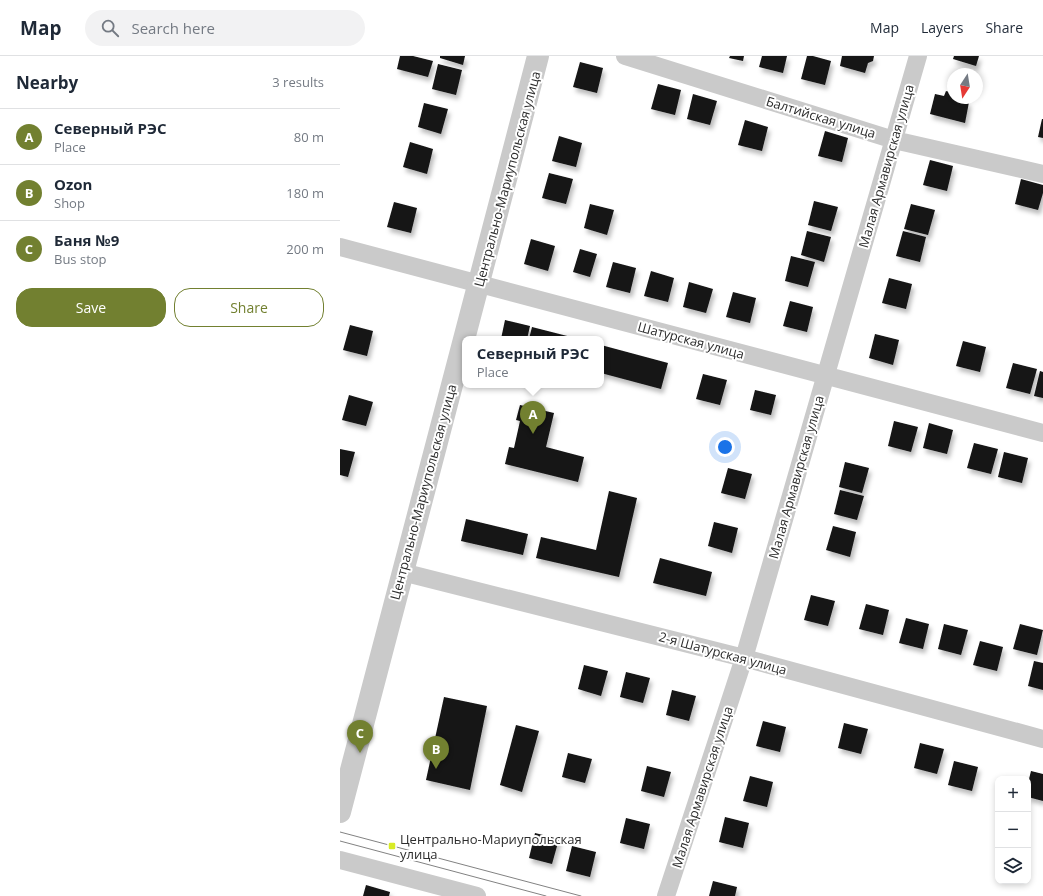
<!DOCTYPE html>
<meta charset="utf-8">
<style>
body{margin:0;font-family:"Open Sans",sans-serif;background:#f2f2f3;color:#1f2937}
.controls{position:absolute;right:12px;bottom:12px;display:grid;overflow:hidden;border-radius:8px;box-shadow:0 2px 6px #0003}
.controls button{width:36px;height:36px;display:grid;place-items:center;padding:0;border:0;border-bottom:1px solid #e0e1e3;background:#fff;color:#1f2937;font:20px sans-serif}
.compass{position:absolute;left:607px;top:12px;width:36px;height:36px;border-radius:50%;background:#fff;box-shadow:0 2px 6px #0003;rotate:192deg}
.you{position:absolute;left:385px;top:391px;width:14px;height:14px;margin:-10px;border:3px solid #fff;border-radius:50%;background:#1a73e8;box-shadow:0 0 0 6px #1a73e833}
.badge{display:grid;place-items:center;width:26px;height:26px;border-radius:50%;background:#728030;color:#fff;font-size:13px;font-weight:700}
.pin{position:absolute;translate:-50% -33px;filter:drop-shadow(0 1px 2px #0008)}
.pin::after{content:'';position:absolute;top:21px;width:14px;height:12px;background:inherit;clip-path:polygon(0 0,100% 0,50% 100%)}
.popup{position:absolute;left:122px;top:280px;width:142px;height:52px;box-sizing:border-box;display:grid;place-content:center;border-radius:8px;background:#fff;filter:drop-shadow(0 1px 3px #0005);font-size:13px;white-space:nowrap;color:#747a83}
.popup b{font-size:15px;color:#1f2937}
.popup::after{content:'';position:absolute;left:50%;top:100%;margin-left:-8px;border:8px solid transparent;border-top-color:#fff}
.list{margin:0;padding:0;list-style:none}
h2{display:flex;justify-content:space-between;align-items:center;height:52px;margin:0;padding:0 16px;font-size:17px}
h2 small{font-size:13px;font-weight:400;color:#747a83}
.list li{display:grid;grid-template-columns:26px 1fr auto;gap:12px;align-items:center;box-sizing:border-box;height:56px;padding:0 16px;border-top:1px solid #e0e1e3}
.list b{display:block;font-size:15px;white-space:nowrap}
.list p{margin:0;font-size:13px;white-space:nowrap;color:#747a83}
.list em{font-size:13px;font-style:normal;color:#747a83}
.actions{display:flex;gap:8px;padding:12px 16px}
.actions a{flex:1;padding:9px 0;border:1px solid #728030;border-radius:16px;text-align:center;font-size:14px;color:#728030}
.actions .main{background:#728030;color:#fff}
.icon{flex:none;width:22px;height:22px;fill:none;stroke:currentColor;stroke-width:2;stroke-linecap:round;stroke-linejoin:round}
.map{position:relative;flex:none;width:703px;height:840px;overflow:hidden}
header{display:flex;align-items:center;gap:24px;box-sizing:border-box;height:56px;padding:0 20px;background:#fff;border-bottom:1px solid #e0e1e3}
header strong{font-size:19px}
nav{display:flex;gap:22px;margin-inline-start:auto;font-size:14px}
.search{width:280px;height:36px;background:#f2f2f3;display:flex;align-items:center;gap:10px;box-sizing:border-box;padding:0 14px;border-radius:22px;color:#747a83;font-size:15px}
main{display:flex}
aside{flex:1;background:#fff}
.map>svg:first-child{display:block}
</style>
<header>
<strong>Map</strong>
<div class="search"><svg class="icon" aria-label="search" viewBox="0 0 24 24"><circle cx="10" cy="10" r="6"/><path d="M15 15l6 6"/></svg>Search here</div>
<nav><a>Map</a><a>Layers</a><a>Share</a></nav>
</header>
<main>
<aside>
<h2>Nearby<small>3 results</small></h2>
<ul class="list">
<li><span class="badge">A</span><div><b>Северный РЭС</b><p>Place</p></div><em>80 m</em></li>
<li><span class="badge">B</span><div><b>Ozon</b><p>Shop</p></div><em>180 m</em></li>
<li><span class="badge">C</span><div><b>Баня №9</b><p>Bus stop</p></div><em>200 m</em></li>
</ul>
<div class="actions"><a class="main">Save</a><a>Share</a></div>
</aside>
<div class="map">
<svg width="703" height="840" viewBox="0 0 703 840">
<defs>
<filter id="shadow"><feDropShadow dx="2.5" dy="4.5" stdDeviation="2" flood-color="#0004"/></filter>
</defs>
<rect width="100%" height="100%" fill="#fff"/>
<!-- building -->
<path fill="#141414" filter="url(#shadow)" d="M60,0H73L93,5L88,21L57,13Z
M100,0H125L123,9L100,2Z
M390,0H404L403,5L389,2Z
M422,0H447L443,17L419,11Z
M467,0H473L491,5L485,29L461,23Z
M502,0H534L533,5L528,7L525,17L500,10Z
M614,0H639L636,10L613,3Z
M240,6L263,12L257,37L233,31Z
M98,8L122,14L116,39L92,33Z
M318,28L341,34L335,59L311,53Z
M606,35L613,37V42L629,46L625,67L590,58L595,38L604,40Z
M353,38L377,45L370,69L347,63Z
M84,47L108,53L101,78L78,71Z
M702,63H703V82L698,81Z
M405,64L428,71L422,95L398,89Z
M485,75L508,82L502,106L478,100Z
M219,80L242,87L236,111L212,105Z
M70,86L93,93L87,118L63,111Z
M590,104L613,110L607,135L583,129Z
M209,117L233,123L226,148L202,142Z
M681,123L703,129V137L698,154L675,148Z
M474,145L498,151L491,175L468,169Z
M54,146L77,152L71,177L47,171Z
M250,148L274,154L267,179L244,172Z
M571,148L595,154L588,179L564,173Z
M467,175L491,181L484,206L461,199Z
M563,175L586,181L580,206L556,200Z
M191,183L215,190L208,215L184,208Z
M240,193L257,198L250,221L233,216Z
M451,200L475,206L468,231L445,225Z
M273,206L296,212L290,237L266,231Z
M311,215L334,222L328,246L304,240Z
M549,222L572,228L566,253L542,247Z
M349,226L373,233L366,257L343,251Z
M393,236L416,242L410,267L386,261Z
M450,245L473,251L467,276L443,270Z
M165,264L190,270L187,283H161Z
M10,269L33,275L27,300L3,294Z
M192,271L235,282V283H189Z
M535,278L559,284L553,309L529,302Z
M623,285L646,291L640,316L616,310Z
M261,289L328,307L321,333L261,317Z
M673,307L697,313L690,338L666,332Z
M700,315L703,316V342L694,340Z
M363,318L387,324L380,349L356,343Z
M415,334L436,339L431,359L410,354Z
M9,339L33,346L26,370L2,364Z
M180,349L214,357L206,391L244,401L238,426L165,408L169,391L174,392L180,365L176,364Z
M554,365L578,371L571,396L548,390Z
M589,367L613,374L607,398L583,392Z
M634,387L658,393L651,418L627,412Z
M0,393L15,396L8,421L0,419Z
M664,396L688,402L682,427L658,421Z
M505,406L529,412L522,437L499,431Z
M388,412L412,418L405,443L381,437Z
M500,434L524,440L517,464L494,458Z
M269,435L297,442L279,521L196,502L201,481L256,494Z
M126,463L188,478L183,499L121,485Z
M374,466L398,472L392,497L368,490Z
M493,470L516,476L510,501L486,494Z
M320,502L372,516L366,540L313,527Z
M471,539L495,545L488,570L464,564Z
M526,548L549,554L543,579L519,573Z
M566,562L589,568L583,593L559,587Z
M604,568L628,574L621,599L598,593Z
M680,568L703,574L697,599L673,593Z
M640,585L663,591L657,615L633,609Z
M694,605L703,607V634L688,630Z
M244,609L268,615L261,640L238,633Z
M286,616L310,622L303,647L280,641Z
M332,634L356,640L349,665L326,659Z
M104,641L147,650L130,734L86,724Z
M423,665L446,671L440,696L416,690Z
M504,667L528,673L521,698L498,692Z
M176,669L199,675L182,736L160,729Z
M580,687L604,693L597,718L574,712Z
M228,697L252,703L245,727L222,721Z
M614,705L638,711L632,735L608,729Z
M307,710L331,716L324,741L301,735Z
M691,715L703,718V745L688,741V727Z
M410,720L433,726L427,751L403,745Z
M385,761L409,767L403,792L379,786Z
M286,762L310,768L304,793L280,787Z
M195,777L219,783L212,808L189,802Z
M232,790L256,796L250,821L226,815Z
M373,825L397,831L395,840H369Z
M26,829L50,836L49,840H23Z"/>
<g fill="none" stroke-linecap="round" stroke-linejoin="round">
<!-- minor -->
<path stroke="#cacaca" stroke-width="18" d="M285,0L554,84L703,118
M0,191L703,377
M62,516L404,602L703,683
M0,804L137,840
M326,840L404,602L578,0"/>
<!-- tertiary -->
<path stroke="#cacaca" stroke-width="22" d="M0,756C65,503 133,252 198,0"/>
<!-- tram -->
<path stroke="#828282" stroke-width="1" d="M0,776L241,840
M0,785L206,840"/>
</g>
<!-- markers -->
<rect fill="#d8eb27" stroke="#fff" stroke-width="1.5" x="48" y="786" width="8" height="8" rx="2"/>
<g text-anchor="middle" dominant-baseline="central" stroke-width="4" stroke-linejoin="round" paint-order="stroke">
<!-- street labels -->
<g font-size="13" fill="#2d2d2d" stroke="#fff">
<text transform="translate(481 61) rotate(17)">Балтийская улица</text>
<text transform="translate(546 110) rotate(-74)">Малая Армавирская улица</text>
<text transform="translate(167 123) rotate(-75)">Центрально-Мариупольская улица</text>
<text transform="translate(351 284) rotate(15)">Шатурская улица</text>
<text transform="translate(456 421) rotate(-74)">Малая Армавирская улица</text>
<text transform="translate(83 436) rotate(-75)">Центрально-Мариупольская улица</text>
<text transform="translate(383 597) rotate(15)">2-я Шатурская улица</text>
<text transform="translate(362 731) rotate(-72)">Малая Армавирская улица</text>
</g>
<!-- poi labels -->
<g font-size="13" fill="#2d2d2d" stroke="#fff" text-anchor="start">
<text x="60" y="783">Центрально-Мариупольская<tspan x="60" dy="15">улица</tspan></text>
</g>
</g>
</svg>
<div class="controls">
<button>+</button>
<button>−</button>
<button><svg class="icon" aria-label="layers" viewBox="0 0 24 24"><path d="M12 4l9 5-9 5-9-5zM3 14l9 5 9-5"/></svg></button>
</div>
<svg class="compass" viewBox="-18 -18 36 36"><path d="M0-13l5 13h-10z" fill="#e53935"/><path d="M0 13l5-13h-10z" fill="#747a83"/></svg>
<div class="you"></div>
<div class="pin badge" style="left:193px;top:378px">A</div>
<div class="popup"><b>Северный РЭС</b>Place</div>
<div class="pin badge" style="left:96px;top:713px">B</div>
<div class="pin badge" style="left:20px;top:697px">C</div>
</div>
</main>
